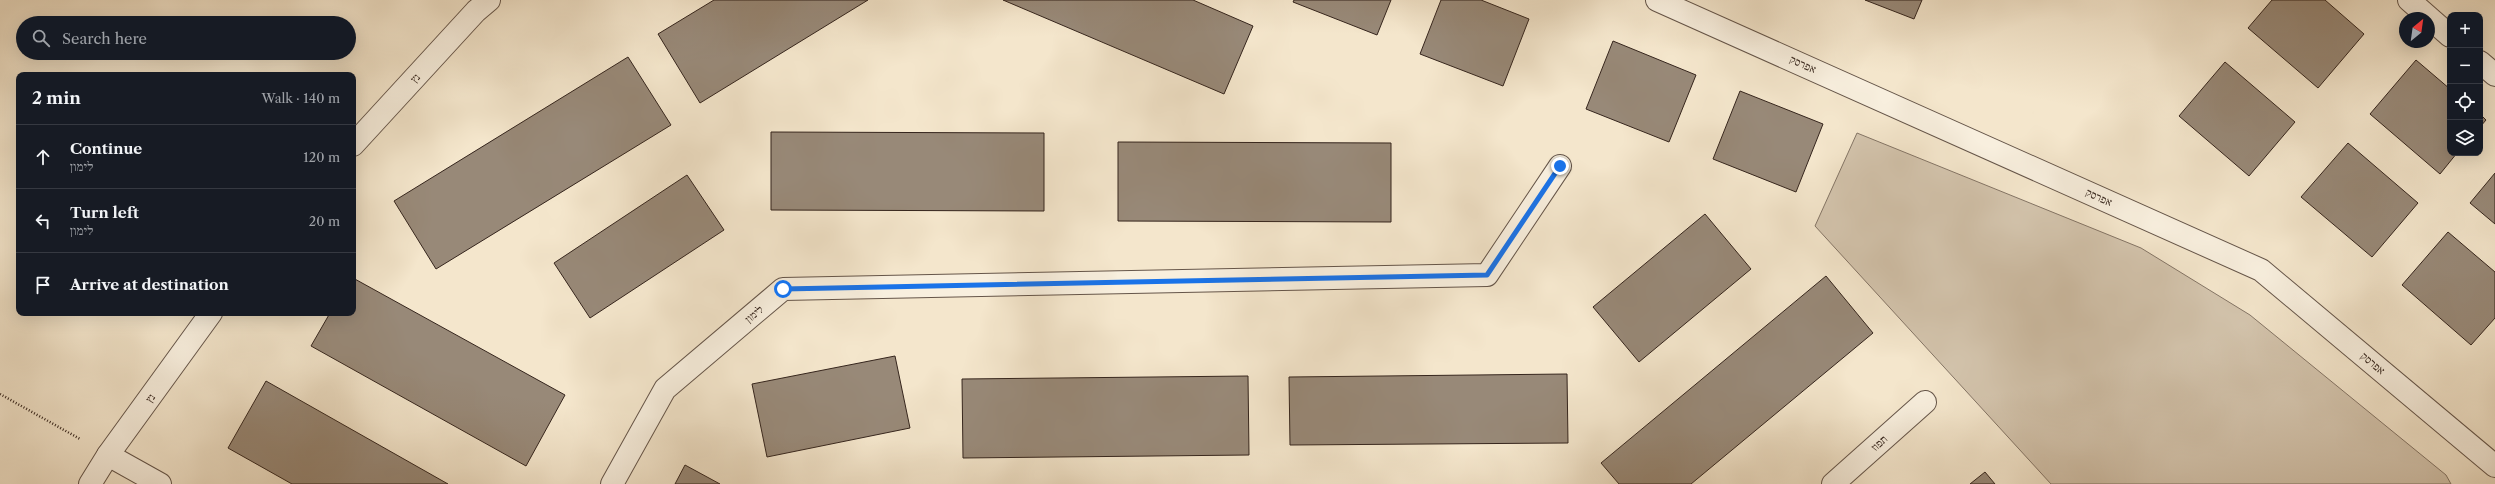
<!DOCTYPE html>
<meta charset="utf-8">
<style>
body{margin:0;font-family:"Libre Caslon Text","Frank Ruhl Libre",serif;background:#242831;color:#f1f3f6}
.controls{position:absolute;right:12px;top:12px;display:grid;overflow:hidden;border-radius:8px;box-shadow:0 4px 16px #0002}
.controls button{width:36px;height:36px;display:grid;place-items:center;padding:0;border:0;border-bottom:1px solid #363941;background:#171b24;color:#f1f3f6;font:20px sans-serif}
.compass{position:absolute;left:2399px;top:12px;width:36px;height:36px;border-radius:50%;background:#171b24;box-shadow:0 4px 16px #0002;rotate:29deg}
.stop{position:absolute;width:12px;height:12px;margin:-9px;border:3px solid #1a73e8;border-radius:50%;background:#fff}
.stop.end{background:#1a73e8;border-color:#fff;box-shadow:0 1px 4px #0008}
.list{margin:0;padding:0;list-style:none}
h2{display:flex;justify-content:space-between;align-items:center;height:52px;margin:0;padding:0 16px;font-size:17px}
h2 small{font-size:13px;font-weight:400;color:#9ea1a6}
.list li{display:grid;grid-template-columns:26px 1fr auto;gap:12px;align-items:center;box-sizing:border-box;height:64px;padding:0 16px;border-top:1px solid #363941}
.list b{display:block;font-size:15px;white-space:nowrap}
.list p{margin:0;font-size:13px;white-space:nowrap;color:#9ea1a6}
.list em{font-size:13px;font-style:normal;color:#9ea1a6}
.icon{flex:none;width:22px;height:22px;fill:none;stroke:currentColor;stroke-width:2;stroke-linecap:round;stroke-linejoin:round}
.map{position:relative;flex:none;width:2495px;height:484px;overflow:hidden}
.search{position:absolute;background:#171b24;box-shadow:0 4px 16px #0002;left:16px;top:16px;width:340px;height:44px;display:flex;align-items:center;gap:10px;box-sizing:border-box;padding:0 14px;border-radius:22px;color:#9ea1a6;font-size:15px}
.panel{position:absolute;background:#171b24;box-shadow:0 4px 16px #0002;left:16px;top:72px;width:340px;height:244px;border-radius:8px}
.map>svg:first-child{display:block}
</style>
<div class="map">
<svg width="2495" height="484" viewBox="0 0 2495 484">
<rect width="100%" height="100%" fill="#f4e6cc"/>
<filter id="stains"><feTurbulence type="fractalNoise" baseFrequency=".005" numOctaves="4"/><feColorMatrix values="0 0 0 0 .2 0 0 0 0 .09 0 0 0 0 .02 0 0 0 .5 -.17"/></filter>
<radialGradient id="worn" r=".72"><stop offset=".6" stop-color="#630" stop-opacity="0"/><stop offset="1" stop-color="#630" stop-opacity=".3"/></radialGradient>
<!-- green -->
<path fill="#d4c5ae" stroke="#847566" d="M1857,133L2141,248L2250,315L2446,475L2451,484H2051L1815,226Z"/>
<!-- building -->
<path fill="#988978" stroke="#35251d" d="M714,0H868L700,103L658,34Z
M1003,0H1193L1253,26L1224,94Z
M1294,0H1391L1377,35L1293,2Z
M1441,0H1481L1529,19L1503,86L1420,54Z
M1865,0H1922L1914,19Z
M2272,0H2325L2364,34L2318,88L2248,28Z
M1613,41L1696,75L1669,142L1586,109Z
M628,57L671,125L436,269L394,201Z
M2416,60L2450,89V153H2457L2440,174L2370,114Z
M2225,62L2295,122L2249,176L2179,116Z
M1740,91L1823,124L1796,192L1713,159Z
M2480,114L2486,120L2480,127Z
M771,132L1044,133V211L771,210Z
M1118,142L1391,143V222L1118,221Z
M2348,143L2418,203L2372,257L2301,197Z
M2495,173V224L2470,203Z
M687,175L724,230L590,318L554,263Z
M1705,214L1751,269L1639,362L1593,307Z
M2448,232L2495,272V318L2471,345L2402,285Z
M1826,276L1873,333L1691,484H1619L1601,463Z
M353,278L565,395L526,466L311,346L330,313H353Z
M895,356L910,428L767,457L752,384Z
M1567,374L1568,443L1290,445L1289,377Z
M1248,376L1249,455L963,458L962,379Z
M266,381L448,484H292L228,448Z
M685,465L720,484H675Z
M1985,472L1995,484H1970Z"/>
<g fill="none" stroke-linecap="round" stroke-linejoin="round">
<!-- minor casing -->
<g stroke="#655549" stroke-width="24">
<path id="minor" d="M1657,0L2261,270L2495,466
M2409,0L2450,36
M2480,62L2495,75
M108,455L160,484
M612,484L665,389L783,289L1487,275L1560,166
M1833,484L1925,402"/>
</g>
<!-- tertiary casing -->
<g stroke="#655549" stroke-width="24">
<path id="tertiary" d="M353,145L476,11L489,0
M90,484L108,455L211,313"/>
</g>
<!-- path -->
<path stroke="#35251d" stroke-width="2.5" stroke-dasharray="1 2" stroke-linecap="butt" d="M0,394L80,439"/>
<!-- minor -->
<use href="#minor" stroke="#f8efde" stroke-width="22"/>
<!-- tertiary -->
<use href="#tertiary" stroke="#f8efde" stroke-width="22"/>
</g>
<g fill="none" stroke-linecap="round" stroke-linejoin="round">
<!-- route -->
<path stroke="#1a73e8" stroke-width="5" d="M783,289L1487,275L1560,166"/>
</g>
<g text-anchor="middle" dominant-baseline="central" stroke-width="3" stroke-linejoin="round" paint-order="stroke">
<!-- street labels -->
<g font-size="11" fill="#35251d" stroke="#f8efde">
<text transform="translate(1803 64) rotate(24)">אפרסק</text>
<text transform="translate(415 78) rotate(-48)">נץ</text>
<text transform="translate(2099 197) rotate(24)">אפרסק</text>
<text transform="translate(754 314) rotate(-40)">לימון</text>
<text transform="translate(2373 363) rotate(40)">אפרסק</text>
<text transform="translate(150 398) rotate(-54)">נץ</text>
<text transform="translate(1879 443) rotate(-42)">תפוז</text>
</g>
</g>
<rect width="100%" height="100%" filter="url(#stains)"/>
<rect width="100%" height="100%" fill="url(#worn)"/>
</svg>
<div class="controls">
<button>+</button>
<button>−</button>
<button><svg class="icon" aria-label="locate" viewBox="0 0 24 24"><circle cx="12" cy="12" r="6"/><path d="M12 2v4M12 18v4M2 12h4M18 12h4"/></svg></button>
<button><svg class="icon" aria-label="layers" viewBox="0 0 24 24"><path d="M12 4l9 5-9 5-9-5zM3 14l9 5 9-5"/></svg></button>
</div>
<svg class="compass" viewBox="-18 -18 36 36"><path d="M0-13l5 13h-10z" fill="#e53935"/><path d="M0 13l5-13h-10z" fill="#9ea1a6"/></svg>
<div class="stop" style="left:783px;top:289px"></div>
<div class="stop end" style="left:1560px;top:166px"></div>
<div class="search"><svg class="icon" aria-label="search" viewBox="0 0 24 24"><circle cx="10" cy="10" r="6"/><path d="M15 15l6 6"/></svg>Search here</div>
<section class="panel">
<h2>2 min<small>Walk · 140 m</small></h2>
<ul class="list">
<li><svg class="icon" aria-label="ahead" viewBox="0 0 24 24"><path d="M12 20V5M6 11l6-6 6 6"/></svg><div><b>Continue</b><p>לימון</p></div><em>120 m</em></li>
<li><svg class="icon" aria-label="left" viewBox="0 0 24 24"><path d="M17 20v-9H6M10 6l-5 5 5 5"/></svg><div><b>Turn left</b><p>לימון</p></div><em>20 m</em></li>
<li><svg class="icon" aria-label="arrive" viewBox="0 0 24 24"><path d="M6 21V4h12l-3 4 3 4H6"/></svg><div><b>Arrive at destination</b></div></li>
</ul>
</section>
</div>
